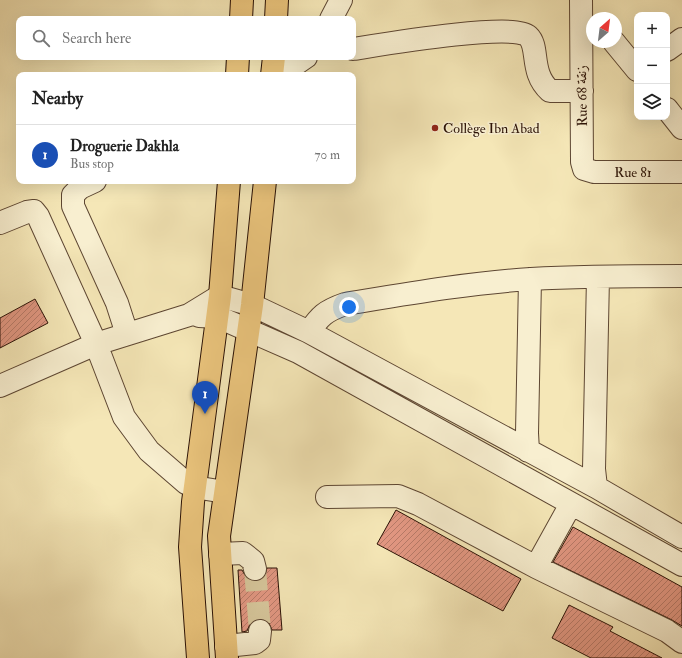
<!DOCTYPE html>
<meta charset="utf-8">
<style>
body{margin:0;font-family:"IM FELL Double Pica",Amiri,serif;background:#f6f6f6;color:#222}
.controls{position:absolute;right:12px;top:12px;display:grid;overflow:hidden;border-radius:8px;box-shadow:0 4px 16px #0002}
.controls button{width:36px;height:36px;display:grid;place-items:center;padding:0;border:0;border-bottom:1px solid #e0e0e0;background:#fff;color:#222;font:20px sans-serif}
.compass{position:absolute;left:586px;top:12px;width:36px;height:36px;border-radius:50%;background:#fff;box-shadow:0 4px 16px #0002;rotate:28deg}
.you{position:absolute;left:349px;top:307px;width:14px;height:14px;margin:-10px;border:3px solid #fff;border-radius:50%;background:#1a73e8;box-shadow:0 0 0 6px #1a73e833}
.badge{display:grid;place-items:center;width:26px;height:26px;border-radius:50%;background:#8f2418;color:#fff;font-size:13px;font-weight:700}
.pin{position:absolute;translate:-50% -33px;filter:drop-shadow(0 1px 2px #0008)}
.pin::after{content:'';position:absolute;top:21px;width:14px;height:12px;background:inherit;clip-path:polygon(0 0,100% 0,50% 100%)}
.list{margin:0;padding:0;list-style:none}
h2{display:flex;justify-content:space-between;align-items:center;height:52px;margin:0;padding:0 16px;font-size:17px}
h2 small{font-size:13px;font-weight:400;color:#767676}
.list li{display:grid;grid-template-columns:26px 1fr auto;gap:12px;align-items:center;box-sizing:border-box;height:60px;padding:0 16px;border-top:1px solid #e0e0e0}
.list b{display:block;font-size:15px;white-space:nowrap}
.list p{margin:0;font-size:13px;white-space:nowrap;color:#767676}
.list em{font-size:13px;font-style:normal;color:#767676}
.icon{flex:none;width:22px;height:22px;fill:none;stroke:currentColor;stroke-width:2;stroke-linecap:round;stroke-linejoin:round}
.map{position:relative;flex:none;width:682px;height:658px;overflow:hidden}
.search{position:absolute;background:#fff;box-shadow:0 4px 16px #0002;left:16px;top:16px;width:340px;height:44px;display:flex;align-items:center;gap:10px;box-sizing:border-box;padding:0 14px;border-radius:8px;color:#767676;font-size:15px}
.panel{position:absolute;background:#fff;box-shadow:0 4px 16px #0002;left:16px;top:72px;width:340px;height:112px;border-radius:8px}
.map>svg:first-child{display:block}
</style>
<div class="map">
<svg width="682" height="658" viewBox="0 0 682 658">
<defs>
<pattern id="building-hatch" width="6" height="6" patternUnits="userSpaceOnUse"><rect width="6" height="6" fill="#e29782"/><path d="M-1 1l2-2M0 6l6-6M5 7l2-2" fill="none" stroke="#b77a68"/></pattern>
</defs>
<rect width="100%" height="100%" fill="#f5e7b7"/>
<filter id="stains"><feTurbulence type="fractalNoise" baseFrequency=".005" numOctaves="4"/><feColorMatrix values="0 0 0 0 .2 0 0 0 0 .09 0 0 0 0 .02 0 0 0 .5 -.17"/></filter>
<radialGradient id="worn" r=".72"><stop offset=".6" stop-color="#630" stop-opacity="0"/><stop offset="1" stop-color="#630" stop-opacity=".3"/></radialGradient>
<!-- building -->
<path fill="url(#building-hatch)" stroke="#2a1105" d="M35,299L48,323L0,348V318Z
M396,510L521,579L503,611L377,544Z
M573,527L682,587V626L672,620L553,562Z
M267,568H277L282,630H272L268,621L261,619L255,620L250,624L247,631L242,632L238,570H242L246,577L251,581H258L264,578Z
M569,605L613,627L610,631L662,658H591L552,638Z"/>
<g fill="none" stroke-linecap="round" stroke-linejoin="round">
<!-- minor-tunnel -->
<path stroke="#d7c79c" stroke-width="22" stroke-dasharray="22 11" stroke-linecap="butt" d="M255,569L260,631"/>
<!-- minor casing -->
<g stroke="#5d4632" stroke-width="24">
<path id="minor" d="M581,0L582,162L584,169L594,172H682
M331,19L341,0
M614,42L637,70
M353,49C379,45 513,22 528,36C540,47 529,72 550,91H582
M667,50L682,39
M280,75L306,57
M667,109L682,128
M95,181L80,188L73,195V206L117,303L127,334
M0,223L27,212L34,211L38,216L96,344L124,417L149,451L186,483L194,487L225,492
M199,316L218,317L298,352L682,565
M309,332C320,316 325,311 345,304C406,294 468,283 531,279C581,276 632,276 682,276
M0,386L96,344L189,315L220,296L252,305L309,332L596,487L682,537
M528,451L527,433L530,279
M596,487L594,469L598,277
M327,497L398,496L418,504L536,567L667,631L682,642
M220,554L243,553L253,561L255,569
M536,567L571,504
M226,646L255,643L259,640L260,631"/>
</g>
<!-- major casing -->
<g stroke="#2a1105" stroke-width="24">
<path id="major" d="M241,19L242,0
M276,19L277,0
M237,75L238,57
M272,75L274,57
M198,658L190,547L193,502L220,296L229,181
M227,658L219,536L252,305L265,181"/>
</g>
<!-- minor -->
<use href="#minor" stroke="#f8efd0" stroke-width="22"/>
<!-- major -->
<use href="#major" stroke="#eac47c" stroke-width="22"/>
</g>
<!-- markers -->
<circle fill="#8f2418" stroke="#f8efd0" stroke-width="1.5" cx="435" cy="128" r="4"/>
<g text-anchor="middle" dominant-baseline="central" stroke-width="3" stroke-linejoin="round" paint-order="stroke">
<!-- street labels -->
<g font-size="14" fill="#2a1105" stroke="#f8efd0">
<text transform="translate(582 96) rotate(-91)">Rue 68 زنقة</text>
<text x="633" y="172">Rue 81</text>
</g>
<!-- poi labels -->
<g font-size="14" fill="#2a1105" stroke="#f8efd0" text-anchor="start">
<text x="443" y="128">Collège Ibn Abad</text>
</g>
</g>
<rect width="100%" height="100%" filter="url(#stains)"/>
<rect width="100%" height="100%" fill="url(#worn)"/>
</svg>
<div class="controls">
<button>+</button>
<button>−</button>
<button><svg class="icon" aria-label="layers" viewBox="0 0 24 24"><path d="M12 4l9 5-9 5-9-5zM3 14l9 5 9-5"/></svg></button>
</div>
<svg class="compass" viewBox="-18 -18 36 36"><path d="M0-13l5 13h-10z" fill="#e53935"/><path d="M0 13l5-13h-10z" fill="#767676"/></svg>
<div class="you"></div>
<div class="pin badge" style="left:205px;top:414px;background:#1a4fb4">1</div>
<div class="search"><svg class="icon" aria-label="search" viewBox="0 0 24 24"><circle cx="10" cy="10" r="6"/><path d="M15 15l6 6"/></svg>Search here</div>
<section class="panel">
<h2>Nearby<small></small></h2>
<ul class="list">
<li><span class="badge" style="background:#1a4fb4">1</span><div><b>Droguerie Dakhla</b><p>Bus stop</p></div><em>70 m</em></li>
</ul>
</section>
</div>
